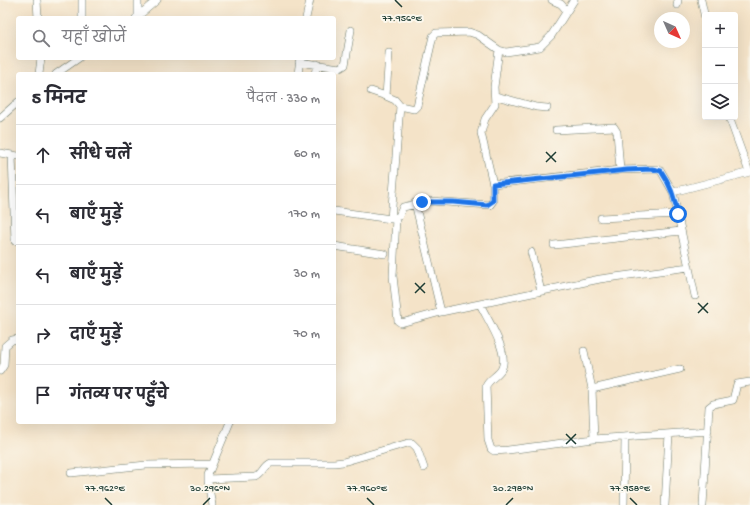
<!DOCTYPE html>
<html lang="hi">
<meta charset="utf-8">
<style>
body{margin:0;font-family:"Gochi Hand","Playpen Sans Deva",sans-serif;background:#f2f2f3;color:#2b2b33}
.controls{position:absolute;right:12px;top:12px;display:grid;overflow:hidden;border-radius:4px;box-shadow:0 4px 16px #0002}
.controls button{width:36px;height:36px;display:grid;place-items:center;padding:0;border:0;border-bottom:1px solid #e1e1e2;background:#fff;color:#2b2b33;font:20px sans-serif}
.compass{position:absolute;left:654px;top:12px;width:36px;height:36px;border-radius:50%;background:#fff;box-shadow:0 4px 16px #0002;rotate:135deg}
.stop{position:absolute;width:12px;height:12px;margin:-9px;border:3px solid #1a73e8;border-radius:50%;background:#fff}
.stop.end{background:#1a73e8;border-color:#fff;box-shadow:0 1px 4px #0008}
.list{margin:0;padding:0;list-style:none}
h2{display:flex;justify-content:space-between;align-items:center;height:52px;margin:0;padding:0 16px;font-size:17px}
h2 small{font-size:13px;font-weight:400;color:#7c7c81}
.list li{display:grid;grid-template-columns:26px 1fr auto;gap:12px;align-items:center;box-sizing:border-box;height:60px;padding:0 16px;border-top:1px solid #e1e1e2}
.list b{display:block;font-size:15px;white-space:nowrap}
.list em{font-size:13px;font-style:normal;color:#7c7c81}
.icon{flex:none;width:22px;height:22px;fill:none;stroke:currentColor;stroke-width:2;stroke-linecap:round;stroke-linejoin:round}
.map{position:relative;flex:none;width:750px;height:505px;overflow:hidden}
.search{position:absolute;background:#fff;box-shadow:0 4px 16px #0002;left:16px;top:16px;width:320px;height:44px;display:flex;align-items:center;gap:10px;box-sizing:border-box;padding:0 14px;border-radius:4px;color:#7c7c81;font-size:15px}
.panel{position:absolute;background:#fff;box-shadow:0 4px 16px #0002;left:16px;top:72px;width:320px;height:352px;border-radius:4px}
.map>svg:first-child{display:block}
</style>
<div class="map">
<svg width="750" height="505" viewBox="0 0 750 505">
<rect width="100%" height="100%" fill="#fbf7ec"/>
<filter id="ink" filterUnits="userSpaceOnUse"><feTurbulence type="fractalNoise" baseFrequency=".025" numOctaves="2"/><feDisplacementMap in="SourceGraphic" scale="8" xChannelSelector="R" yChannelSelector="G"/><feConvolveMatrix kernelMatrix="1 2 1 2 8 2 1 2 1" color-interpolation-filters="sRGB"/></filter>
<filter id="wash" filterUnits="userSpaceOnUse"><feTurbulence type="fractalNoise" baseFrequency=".012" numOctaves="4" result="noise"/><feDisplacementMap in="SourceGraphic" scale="16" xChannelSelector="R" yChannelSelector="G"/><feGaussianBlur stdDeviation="0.9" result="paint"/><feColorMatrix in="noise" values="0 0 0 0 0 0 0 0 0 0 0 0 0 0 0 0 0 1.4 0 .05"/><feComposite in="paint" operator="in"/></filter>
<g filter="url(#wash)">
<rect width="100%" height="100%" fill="#f4e3c8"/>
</g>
<g filter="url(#ink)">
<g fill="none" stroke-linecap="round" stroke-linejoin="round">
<!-- minor casing -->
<g stroke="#6a7768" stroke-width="8">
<path id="minor" d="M37,0L38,18
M82,0V18
M552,0L561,4L567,11
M701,0L705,18
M677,5L678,0
M138,17V0
M136,18L157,0
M306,18L310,0
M389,53L386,96L395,100L400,106L391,219
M299,62L340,68L345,65L351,30
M39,74L41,58
M56,74L79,58
M298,74L300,58
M315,74L317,64
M371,91L386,96
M496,96L536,107L547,108
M400,106L414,109L417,106L433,36L436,33L469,32L478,35L499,50L506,52L540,47L551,36L574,0
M729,117L749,172
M0,118L18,102
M556,130L614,127L617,132L620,170L657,169L661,171L673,192L750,172
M0,153L18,156
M12,155L15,241
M493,184L620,170
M673,192L695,296
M415,203L441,312L600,279L689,267
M334,211L391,219L399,216L403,207L430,201L490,205L493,201V184L481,133L485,119L495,104L494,87L499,50
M396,218L393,276L398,321L401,323L441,312
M601,218L678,214
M554,245L681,231
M334,246L385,254
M531,252L541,291
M480,304C487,319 509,351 502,368C499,375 489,379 486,386L488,440L491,449L494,451L508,450L594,439
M584,351L592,389
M680,369L592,389L594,439L708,431
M0,371L4,365L5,346L12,340L18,339
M71,473L146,465L212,464
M208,479L256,477C263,474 264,466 271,463H334L343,462L408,443H412L417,448L424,468
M212,505L208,482V475L230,422
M624,505L625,438
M665,505L669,434
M703,505L709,407L713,404L733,400L737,384L750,382"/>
</g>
<!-- minor -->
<use href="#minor" stroke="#fff" stroke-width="7"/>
</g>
</g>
<g fill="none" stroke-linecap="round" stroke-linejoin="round" filter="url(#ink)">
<!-- route -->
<path stroke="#1a73e8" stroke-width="5" d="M422,202H453L487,205L493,201V184L627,170L652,169L661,171C671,185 674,198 678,214"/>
</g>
<!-- ticks -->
<path fill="none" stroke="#1f3d34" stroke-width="1.5" d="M395,0L402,7M546,152L556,162M546,162L556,152M415,283L425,293M415,293L425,283M698,303L708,313M698,313L708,303M566,434L576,444M566,444L576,434M105,498L112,505M367,498L374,505M630,498L637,505M203,505L210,498M506,505L513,498"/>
<g font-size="10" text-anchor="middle" fill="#1f3d34" stroke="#fbf7ec" stroke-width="4" stroke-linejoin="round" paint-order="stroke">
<text x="402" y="21">77.956°E</text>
<text x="105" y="491">77.962°E</text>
<text x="210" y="491">30.296°N</text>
<text x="367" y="491">77.960°E</text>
<text x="513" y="491">30.298°N</text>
<text x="630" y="491">77.958°E</text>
</g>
</svg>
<div class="controls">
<button>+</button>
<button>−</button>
<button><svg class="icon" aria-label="layers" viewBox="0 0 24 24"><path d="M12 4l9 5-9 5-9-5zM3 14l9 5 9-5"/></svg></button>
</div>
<svg class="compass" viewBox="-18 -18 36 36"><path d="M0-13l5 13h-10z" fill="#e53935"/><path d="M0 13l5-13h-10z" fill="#7c7c81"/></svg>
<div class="stop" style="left:678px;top:214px"></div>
<div class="stop end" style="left:422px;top:202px"></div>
<div class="search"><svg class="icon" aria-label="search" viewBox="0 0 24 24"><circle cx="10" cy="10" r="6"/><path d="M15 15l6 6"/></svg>यहाँ खोजें</div>
<section class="panel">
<h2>5 मिनट<small>पैदल · 330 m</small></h2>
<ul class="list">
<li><svg class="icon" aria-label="ahead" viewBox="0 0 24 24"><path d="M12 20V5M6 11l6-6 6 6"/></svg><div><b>सीधे चलें</b></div><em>60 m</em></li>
<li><svg class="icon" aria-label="left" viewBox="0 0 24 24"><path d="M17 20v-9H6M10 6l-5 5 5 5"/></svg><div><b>बाएँ मुड़ें</b></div><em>170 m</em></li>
<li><svg class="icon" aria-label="left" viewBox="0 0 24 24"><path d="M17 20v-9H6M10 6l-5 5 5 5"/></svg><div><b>बाएँ मुड़ें</b></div><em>30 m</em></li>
<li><svg class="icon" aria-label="right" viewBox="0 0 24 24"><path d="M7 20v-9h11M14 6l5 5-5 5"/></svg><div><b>दाएँ मुड़ें</b></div><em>70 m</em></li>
<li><svg class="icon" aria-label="arrive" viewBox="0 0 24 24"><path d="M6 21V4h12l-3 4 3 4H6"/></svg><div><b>गंतव्य पर पहुँचे</b></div></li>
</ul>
</section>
</div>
